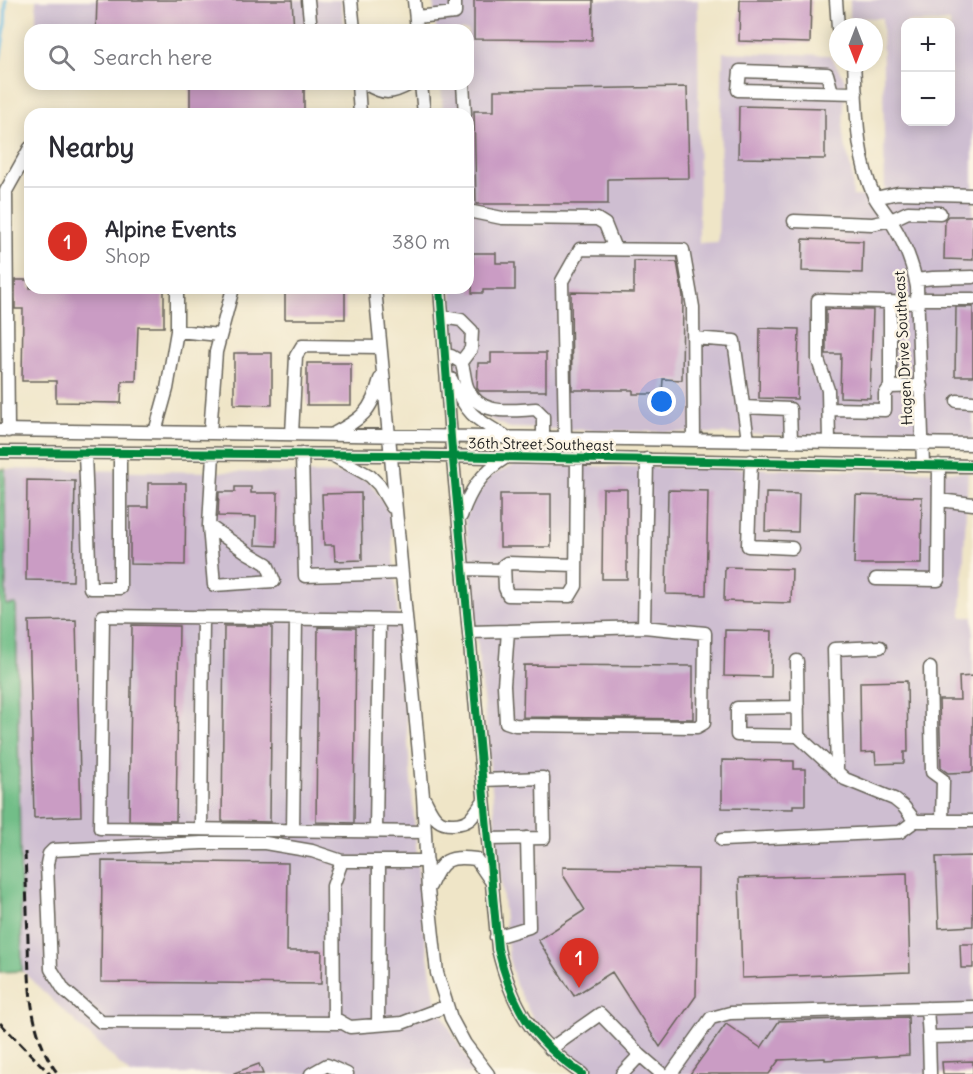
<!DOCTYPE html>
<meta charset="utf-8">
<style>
body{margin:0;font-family:Delius,sans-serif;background:#f7f7f7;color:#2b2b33}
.controls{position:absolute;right:18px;top:18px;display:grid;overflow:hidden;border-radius:12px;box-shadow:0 3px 15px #0003}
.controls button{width:54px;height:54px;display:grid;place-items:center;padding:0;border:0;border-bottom:2px solid #e1e1e2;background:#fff;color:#2b2b33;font:30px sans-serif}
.compass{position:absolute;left:829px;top:18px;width:54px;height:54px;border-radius:50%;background:#fff;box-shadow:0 3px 15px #0003;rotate:180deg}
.you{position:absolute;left:662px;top:402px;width:21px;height:21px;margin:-15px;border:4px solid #fff;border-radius:50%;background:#1a73e8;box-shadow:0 0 0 9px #1a73e833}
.badge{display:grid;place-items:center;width:39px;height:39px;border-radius:50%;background:#d93025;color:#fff;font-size:20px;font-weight:700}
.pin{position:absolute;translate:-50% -50px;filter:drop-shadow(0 2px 3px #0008)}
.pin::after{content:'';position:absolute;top:32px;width:21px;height:18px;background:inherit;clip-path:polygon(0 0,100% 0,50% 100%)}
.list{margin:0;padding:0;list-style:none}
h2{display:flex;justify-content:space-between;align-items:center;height:78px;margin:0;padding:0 24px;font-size:26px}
h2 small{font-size:20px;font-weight:400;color:#7c7c81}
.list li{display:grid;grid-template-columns:39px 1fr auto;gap:18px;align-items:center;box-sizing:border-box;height:108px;padding:0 24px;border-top:2px solid #e1e1e2}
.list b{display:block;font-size:22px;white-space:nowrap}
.list p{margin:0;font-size:20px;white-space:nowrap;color:#7c7c81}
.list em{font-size:20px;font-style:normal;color:#7c7c81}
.icon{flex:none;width:33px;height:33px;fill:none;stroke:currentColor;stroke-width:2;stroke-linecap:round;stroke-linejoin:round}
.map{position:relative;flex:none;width:973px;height:1074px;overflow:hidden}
.search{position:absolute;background:#fff;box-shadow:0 3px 15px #0003;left:24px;top:24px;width:450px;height:66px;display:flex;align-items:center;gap:15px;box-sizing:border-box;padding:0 21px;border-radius:18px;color:#7c7c81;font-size:22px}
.panel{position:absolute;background:#fff;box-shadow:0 3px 15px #0003;left:24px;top:108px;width:450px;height:186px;border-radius:18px}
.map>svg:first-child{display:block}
</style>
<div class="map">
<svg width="973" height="1074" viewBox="0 0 973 1074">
<rect width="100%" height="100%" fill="#fcf5e5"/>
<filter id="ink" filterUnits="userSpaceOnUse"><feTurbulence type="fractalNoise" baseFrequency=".0167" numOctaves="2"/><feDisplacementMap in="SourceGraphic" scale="12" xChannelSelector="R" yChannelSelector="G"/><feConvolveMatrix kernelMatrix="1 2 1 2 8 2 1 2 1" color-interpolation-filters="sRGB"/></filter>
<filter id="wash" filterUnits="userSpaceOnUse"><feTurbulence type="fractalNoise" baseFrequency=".008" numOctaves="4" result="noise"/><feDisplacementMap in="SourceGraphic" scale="24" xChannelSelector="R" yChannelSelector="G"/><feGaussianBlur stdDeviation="1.35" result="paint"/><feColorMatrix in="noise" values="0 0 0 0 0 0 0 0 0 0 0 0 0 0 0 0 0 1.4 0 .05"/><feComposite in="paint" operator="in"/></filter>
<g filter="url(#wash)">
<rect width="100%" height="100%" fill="#efe5c7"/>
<!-- industrial -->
<path fill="#cebed1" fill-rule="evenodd" d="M36,0H341L345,30H36Z
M433,0H698L699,243L718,242L723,52L830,55L845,80L843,135L852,173L853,196L885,197L882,18H850V0H973V440L510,428L489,419L468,401L453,368L452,288H468V114H443L441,84H468V30H436ZM906,22H950V122H906Z
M515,465L968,472L961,617H973V1074H598L561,1051L535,1023L516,985L509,959L465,518L471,505L489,477Z
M5,469L352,474L371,483L390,514L422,919L435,998L450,1029L476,1074H130L22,971L16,605L6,606Z"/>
<!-- forest -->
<path fill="#72be88" stroke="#476d52" stroke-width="1.5" d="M0,469H5L6,605L16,604L22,971L0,972Z"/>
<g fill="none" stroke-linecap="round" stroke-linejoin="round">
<!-- stream -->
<path stroke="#68bce4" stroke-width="3" d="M0,59L5,27L6,0"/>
</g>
<g id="blocks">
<!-- building -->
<path fill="#ca9cc4" d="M97,0H292L294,30H96Z
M474,0H593L592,40L474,39Z
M740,0H811L810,43L739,41Z
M190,84H304V114H190Z
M687,87L689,178L608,179V204H476L474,111H494V90Z
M739,106L825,108V159L738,158Z
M948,216H973V260L944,259L945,219Z
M803,239L863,241L862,273L802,271Z
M473,253H496V263H515V290H483V293H472Z
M634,261L677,262L683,296L682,380L663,379L662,394H633V390H572L571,292L634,293Z
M15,280H30V288H164V327H138L136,381H122L121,403L56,402V381H22L23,309H15Z
M285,288L345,289V319H285Z
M956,307H973V376H955Z
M826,309L873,310L870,398L840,397L841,354H826Z
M760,328L799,329L797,399L759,398Z
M234,353H272V405L234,404Z
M491,353H546V391H479L477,388L478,363H491Z
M307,363H351V405H307Z
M27,480L75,481L73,581L26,580Z
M148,483H186L185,565L130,564V507H148Z
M235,487H251V493H278L277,546L255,545L256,517L218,516L219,492H235Z
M603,489H627V579H602Z
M668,490L708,491L706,595L666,594Z
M361,493L362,560L335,561L334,545H324L322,494Z
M766,493L799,494L798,532L765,531Z
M500,494H551V547H500Z
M856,495L922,497L921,564H854Z
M725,567L792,569L791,603L724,601Z
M76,620L81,816L34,818L29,621Z
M132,625L179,626L176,821L129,820Z
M224,626H272L270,822L222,821Z
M318,627L356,628L354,823L316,822Z
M725,630L772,631L771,677L724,676Z
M524,665L693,666V719L523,717Z
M973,676V772L948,773L941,768L939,700H960L959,677Z
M907,681L908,752H904V763L876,764L875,752L861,753L860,682Z
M722,760L794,761V769H805V805H793V809L722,808Z
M973,856V926L939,928L936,857Z
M102,861L288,863L287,951H322L321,984L101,982Z
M563,867L698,869L696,996L660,1047L612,972L574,996L538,940L585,910L563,875Z
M907,873L910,972L742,978L739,878Z
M960,944H973V968H961Z
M908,1017L909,1055L825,1060V1058L779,1060L769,1074H690L726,1024L761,1048L779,1021Z
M973,1061V1074H943L942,1062Z
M259,1064L263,1074H234V1073Z"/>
</g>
</g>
<g filter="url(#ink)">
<use href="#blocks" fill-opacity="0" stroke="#666258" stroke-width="1.5"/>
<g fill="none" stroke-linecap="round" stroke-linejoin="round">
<!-- minor casing -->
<g stroke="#666258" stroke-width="15">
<path id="minor" d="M308,0L311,30
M351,0L354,30
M414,0L417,30
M836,0L838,28
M416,17L455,13V0
M854,63C857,109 855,153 874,196C879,205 887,214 892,223C905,244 913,263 917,287L923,465
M358,84L360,114
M366,84C384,95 392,94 410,84
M421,84L424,114
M463,84L465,114
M832,92L827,74L740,71L738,90L856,93
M875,198L898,193L973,195
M468,211L502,218L597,219L605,224L615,249
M794,221L872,224L891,220L908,212L940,213
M916,280L933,278L973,277
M375,288L423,796L428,890L437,973L451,1018L465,1044L488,1074
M440,288L451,438L498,949C512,1007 532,1040 582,1074
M918,299H973
M890,302V387L921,386
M443,317L461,320L472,331L471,349L461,362
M177,331L220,335
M693,338L734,341L748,440
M446,356H451L461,362C465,371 464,381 468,389C481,417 512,410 536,409L543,416V437
M451,379C466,413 473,418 505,436
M957,401L973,402
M744,407L790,409L791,441
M829,409L885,410V394L890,387
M0,430L973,444
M8,431L6,191L30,148
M155,432L167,389L177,331V288
M210,433L216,352L233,288
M292,434L296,356L302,346L380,347
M333,434C362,418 371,413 380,379
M565,437L562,281L580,249L683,250L693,307L694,439
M829,441L828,390L818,360V300L918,303
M0,452L390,455L973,466
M85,453L90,588H120V453
M302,454L305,576L401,573
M332,455L370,476L379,485L392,507
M751,461L748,546L792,548
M939,500L973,504
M461,516C470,490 481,473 505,458
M209,526L248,553L267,564L274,581L214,585L209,526L213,454
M576,565L507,563L504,565L505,588L508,595L570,596L576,586L577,458
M464,569L504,570
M876,579L938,580L939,465
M405,620L103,616L100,828L425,832
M644,627L508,631L504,685L506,722L515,725L697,727L704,723L705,633L644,627L647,459
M470,632L508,631
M797,661L798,736L845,779L894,799L904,807L915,821
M930,668L932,772L943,780L942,821
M798,707L737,708V735L798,736
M837,771L834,649L880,647
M483,780L543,778L544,838L488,839
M425,800C428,806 432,816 438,820C445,826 462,825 470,819C475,814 480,806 484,800
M915,821H973
M201,829L203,617
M293,830L296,619
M376,831L379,620
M722,840L900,832L915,821
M342,861L312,851L265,843H202L53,850L49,854L47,864L51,969L64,990L101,1022L343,1023
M427,861H342L333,886L334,1018L350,1027L402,1023L447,1006
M430,886C441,860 448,855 476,859L491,881
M496,937L529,927L527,838
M927,1008L929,1037
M378,1025L379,861
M550,1049L600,1014L640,1055L622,1074
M640,1055L662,1074
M311,1074L327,1065L347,1074
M671,1074L711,1018L730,1013L973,1007
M930,1074L929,1037L973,1036"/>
</g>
<!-- minor -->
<use href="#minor" stroke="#fff" stroke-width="12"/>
<!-- rail -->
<path stroke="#1c1c1c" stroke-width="3" stroke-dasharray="9 4.5" stroke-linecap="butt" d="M25,852C26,881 27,910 28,940C29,986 29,1035 58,1074
M0,1023L50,1074"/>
<!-- cycleway casing -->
<g stroke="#fcf5e5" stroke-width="11">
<path id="cycleway" d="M440,288L451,438L498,949C512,1007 532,1040 582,1074
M0,452L390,455L973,466"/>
</g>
<!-- cycleway -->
<use href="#cycleway" stroke="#00873e" stroke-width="8"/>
</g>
</g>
<g text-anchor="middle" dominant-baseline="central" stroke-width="5" stroke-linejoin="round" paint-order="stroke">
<!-- street labels -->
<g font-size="15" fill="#1c1c1c" stroke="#fcf5e5">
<text transform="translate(903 348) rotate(-93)">Hagen Drive Southeast</text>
<text transform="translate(541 444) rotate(1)">36th Street Southeast</text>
</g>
</g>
</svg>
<div class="controls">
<button>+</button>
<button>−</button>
</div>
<svg class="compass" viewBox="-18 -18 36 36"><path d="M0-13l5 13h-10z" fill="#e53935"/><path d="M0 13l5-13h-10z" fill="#7c7c81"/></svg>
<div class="you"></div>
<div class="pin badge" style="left:579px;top:988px">1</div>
<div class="search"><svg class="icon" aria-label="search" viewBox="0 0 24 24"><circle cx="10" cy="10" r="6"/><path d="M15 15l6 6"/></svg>Search here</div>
<section class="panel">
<h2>Nearby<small></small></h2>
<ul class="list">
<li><span class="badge">1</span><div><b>Alpine Events</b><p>Shop</p></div><em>380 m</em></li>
</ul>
</section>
</div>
